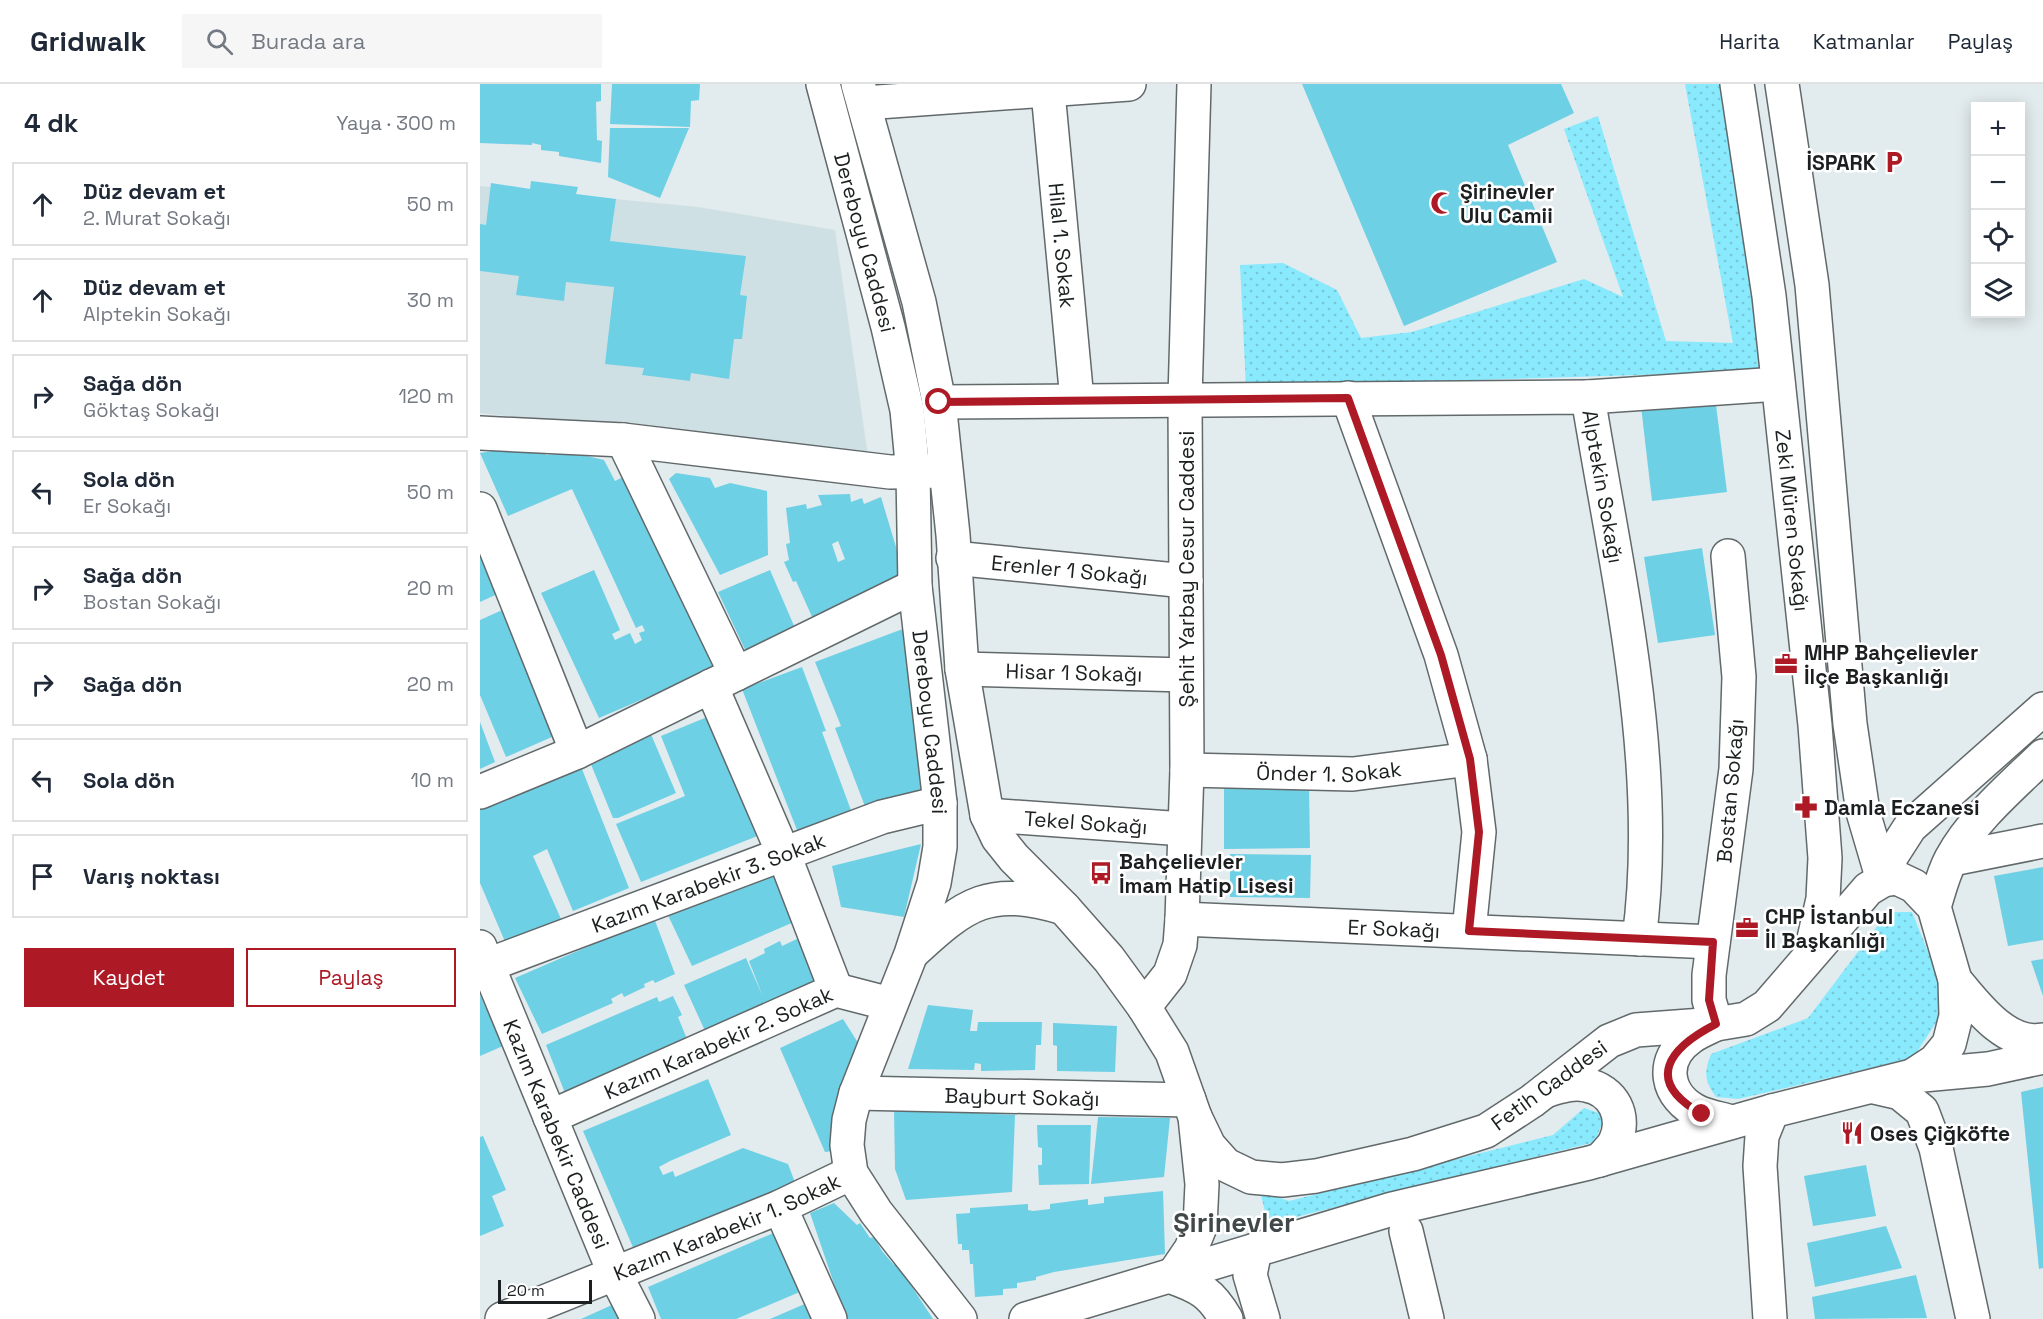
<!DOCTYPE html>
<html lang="tr">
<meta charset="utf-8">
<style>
body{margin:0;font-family:"Space Grotesk",sans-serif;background:#f6f6f7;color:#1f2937}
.controls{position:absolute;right:18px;top:18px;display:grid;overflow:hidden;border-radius:0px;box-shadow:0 3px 15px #0003}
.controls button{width:54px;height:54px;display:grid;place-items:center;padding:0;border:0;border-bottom:2px solid #e0e1e3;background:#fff;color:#1f2937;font:30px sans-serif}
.scale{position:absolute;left:18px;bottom:15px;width:94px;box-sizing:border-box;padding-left:6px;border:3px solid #1c1f20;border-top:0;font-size:16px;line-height:21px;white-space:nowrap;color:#1c1f20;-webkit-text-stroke:4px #fff;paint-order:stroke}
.stop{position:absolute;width:18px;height:18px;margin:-14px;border:4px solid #ad1a25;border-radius:50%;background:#fff}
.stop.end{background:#ad1a25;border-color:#fff;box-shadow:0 2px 6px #0008}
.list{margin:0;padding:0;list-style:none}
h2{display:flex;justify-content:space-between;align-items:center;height:78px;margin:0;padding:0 24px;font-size:26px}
h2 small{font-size:20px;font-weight:400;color:#747a83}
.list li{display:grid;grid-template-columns:39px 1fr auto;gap:18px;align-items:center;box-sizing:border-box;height:84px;margin:0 12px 12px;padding:0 12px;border:2px solid #e0e1e3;border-radius:0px}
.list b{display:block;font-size:22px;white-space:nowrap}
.list p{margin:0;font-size:20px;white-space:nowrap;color:#747a83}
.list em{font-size:20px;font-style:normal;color:#747a83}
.actions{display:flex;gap:12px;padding:18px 24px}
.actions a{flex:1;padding:14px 0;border:2px solid #ad1a25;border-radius:0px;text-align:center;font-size:21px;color:#ad1a25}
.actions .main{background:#ad1a25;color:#fff}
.icon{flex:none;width:33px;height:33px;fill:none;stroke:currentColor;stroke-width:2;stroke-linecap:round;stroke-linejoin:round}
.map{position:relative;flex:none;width:1563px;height:1235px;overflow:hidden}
header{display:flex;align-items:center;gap:36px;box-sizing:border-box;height:84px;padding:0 30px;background:#fff;border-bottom:2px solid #e0e1e3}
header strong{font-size:28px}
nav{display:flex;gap:33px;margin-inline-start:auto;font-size:21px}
.search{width:420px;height:54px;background:#f6f6f7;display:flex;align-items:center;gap:15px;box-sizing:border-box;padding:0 21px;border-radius:0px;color:#747a83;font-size:22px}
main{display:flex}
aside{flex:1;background:#fff}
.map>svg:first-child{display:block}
</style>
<header>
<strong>Gridwalk</strong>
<div class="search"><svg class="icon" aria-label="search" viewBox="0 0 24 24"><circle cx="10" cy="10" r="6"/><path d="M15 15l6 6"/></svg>Burada ara</div>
<nav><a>Harita</a><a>Katmanlar</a><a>Paylaş</a></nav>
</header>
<main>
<aside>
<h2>4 dk<small>Yaya · 300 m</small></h2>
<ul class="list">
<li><svg class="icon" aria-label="ahead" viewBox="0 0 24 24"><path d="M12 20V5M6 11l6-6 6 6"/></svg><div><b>Düz devam et</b><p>2. Murat Sokağı</p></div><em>50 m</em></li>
<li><svg class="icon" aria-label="ahead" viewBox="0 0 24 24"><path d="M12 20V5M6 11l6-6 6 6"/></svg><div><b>Düz devam et</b><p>Alptekin Sokağı</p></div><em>30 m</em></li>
<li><svg class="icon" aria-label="right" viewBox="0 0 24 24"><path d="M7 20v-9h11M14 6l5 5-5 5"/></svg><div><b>Sağa dön</b><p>Göktaş Sokağı</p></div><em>120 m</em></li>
<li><svg class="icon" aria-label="left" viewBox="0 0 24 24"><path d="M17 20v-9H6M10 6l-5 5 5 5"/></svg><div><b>Sola dön</b><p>Er Sokağı</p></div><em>50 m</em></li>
<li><svg class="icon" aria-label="right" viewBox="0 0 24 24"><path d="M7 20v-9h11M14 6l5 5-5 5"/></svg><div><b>Sağa dön</b><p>Bostan Sokağı</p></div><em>20 m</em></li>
<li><svg class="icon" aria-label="right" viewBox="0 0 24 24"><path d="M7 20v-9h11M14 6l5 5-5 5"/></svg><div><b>Sağa dön</b></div><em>20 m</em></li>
<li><svg class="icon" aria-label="left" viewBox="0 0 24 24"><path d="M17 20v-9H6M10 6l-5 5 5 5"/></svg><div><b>Sola dön</b></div><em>10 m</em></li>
<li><svg class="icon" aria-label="arrive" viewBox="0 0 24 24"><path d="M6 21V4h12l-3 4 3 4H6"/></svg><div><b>Varış noktası</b></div></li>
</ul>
<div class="actions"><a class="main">Kaydet</a><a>Paylaş</a></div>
</aside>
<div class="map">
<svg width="1563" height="1235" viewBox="0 0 1563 1235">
<defs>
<pattern id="grass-dots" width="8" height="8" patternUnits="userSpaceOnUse" patternTransform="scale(1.5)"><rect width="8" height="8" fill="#89eafe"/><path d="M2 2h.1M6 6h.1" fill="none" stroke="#76c8d9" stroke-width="1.8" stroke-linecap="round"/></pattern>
</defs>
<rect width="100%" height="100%" fill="#e2ebed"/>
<!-- built -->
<path fill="#cfe0e4" d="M0,102L218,123L355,146L388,372L0,329Z"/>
<!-- grass -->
<path fill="url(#grass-dots)" d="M1205,0H1255L1288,287L766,303L760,181L803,179L857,206L881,254L932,248L1104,195L1143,213L1084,45L1118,32L1186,257L1253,259Z
M1408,828H1432L1463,905L1459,934L1433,974L1258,1015L1236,1013C1224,997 1224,988 1231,970L1328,934Z
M1104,1024L1125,1031L1115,1058L788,1140L780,1107L809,1117L1073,1051Z"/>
<!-- building -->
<path fill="#6ed0e5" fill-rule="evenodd" d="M0,0H121V17L116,18L117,56L122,57L121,79L79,72V68L61,66V61L52,59V61L0,59Z
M132,0H220L219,16L211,17L210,43L130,40Z
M822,0H1081L1094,29L1028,61L1077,178L924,242Z
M130,44H209L180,114L128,93Z
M51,97L98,103L96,110L136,115L130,157L266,172L260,211L267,212L262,255H254L249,295L211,289L210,297L162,291L164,284L125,280L134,203L86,198L84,217L36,211L39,192L0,187V140L6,141L11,99L50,105Z
M1235,313L1247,408L1172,417L1161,322Z
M61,360L66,371L94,369L124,376L135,397L155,387L245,580L119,634L61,509L114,486L140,546L132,550L135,556L150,549L155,560L162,556L159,549L165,547L162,541L156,544L92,405L28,432L0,369Z
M196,389L230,394L235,404L250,399L287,407L288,471L240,491L189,395Z
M370,410L371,418L382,414L384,420L401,413L425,493L333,535L316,497L313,498L304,478L309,476L306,460L310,459L306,424L326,420L327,425L342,421L338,411ZM358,457L365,475L358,478L352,460Z
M0,449L24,507L0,518Z
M1222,464L1235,551L1178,559L1164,473Z
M290,486L318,551L268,572L238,508Z
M29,523L81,649L26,673L0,611V536Z
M428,543L454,711L386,725L355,644L361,642L335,578Z
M322,583L346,647L342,648L372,729L317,746L262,605Z
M232,631L280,751L161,798L136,740L205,712L181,652Z
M0,638L15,678L0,685Z
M170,648L196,709L138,734H133L108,673Z
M98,675L149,804L93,827L67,765L53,772L81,835L26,860L0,799V720Z
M829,703L830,764L744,765V704Z
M441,760L424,833L361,823L352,782Z
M750,770L831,771L830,814L750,813Z
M290,781L314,838L212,882L186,827Z
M1563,783V856L1528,862L1514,792Z
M174,834L195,890L175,899L173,896L164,900L165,903L144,913L142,909L131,915L133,919L62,950L35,894Z
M319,854L340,900L226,949L204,901L266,874L283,913L269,877L285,869L284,865L300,857L302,862Z
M1563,875V912L1551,877Z
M0,911L23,962L0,972Z
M193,912L202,931L198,933L209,960L87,1014L66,961L177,913L179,918Z
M448,921L493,926L490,947H497L498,938H562L561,961H556L555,986L501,987V980L495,979L494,986L428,985Z
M363,935L387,973L353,1067L345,1068L300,964Z
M573,939L637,942L635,988L577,987V962L573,961Z
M228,995L251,1051L190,1077L179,1083L183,1091L193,1087L195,1093L263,1064L308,1080L316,1101L158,1175L103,1047Z
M1563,1003V1184L1559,1185L1541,1008Z
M414,1025L535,1031L532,1108L426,1116L415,1085Z
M618,1033L690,1034L684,1093L611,1100Z
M557,1041H611L609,1100L559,1101L558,1081H562V1064L558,1063Z
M3,1052L26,1106L12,1112L24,1142L0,1152V1053Z
M1386,1081L1396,1132L1333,1142L1324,1092Z
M683,1107L685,1170L574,1188L556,1193V1196L537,1199V1204L523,1205V1211L495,1213L493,1180H490L489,1166H482V1160H478L476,1130L490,1129V1124L548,1120V1126L553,1127L570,1125V1120L608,1115V1121L624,1119V1113Z
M354,1119L377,1141L380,1139L390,1154L394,1153L402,1167L414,1181L417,1180L453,1235H366L330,1129Z
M1406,1142L1422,1184L1335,1203L1327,1159Z
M298,1147L322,1207L256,1235H181L168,1203Z
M1436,1191L1447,1234L1335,1235L1332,1213Z
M327,1219L333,1235H290Z
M134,1220L140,1235H101Z"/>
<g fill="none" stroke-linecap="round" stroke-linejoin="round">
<!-- minor casing -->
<g stroke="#62696b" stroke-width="36">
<g id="minor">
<path id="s1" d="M1257,0L1289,212L1335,641L1345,774L1343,815L1331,868"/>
<path d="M1302,0L1332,201L1370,640L1383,728L1403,796"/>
<path id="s2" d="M568,8L597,316"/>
<path d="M384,19L649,0"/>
<path d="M1108,313L1298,300"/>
<path d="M868,314L961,571L990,675L999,748L989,847"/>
<path id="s3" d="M459,318L1108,313C1136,486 1183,680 1159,855"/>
<path d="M0,349L143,356L410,388L462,387"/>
<path d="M143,356L256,590"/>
<path d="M0,425L97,668"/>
<path d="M1248,472L1259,593L1256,685L1229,891V916L1236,940C1228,944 1218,948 1211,953C1178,976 1186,1014 1220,1029C1230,1033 1242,1035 1252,1038"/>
<path id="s4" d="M473,474L706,497"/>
<path id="s5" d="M482,585L706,591"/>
<path d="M231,602L304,771L356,906"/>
<path id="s6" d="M707,686L873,690L990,675"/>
<path d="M0,708L97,668L435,502"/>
<path id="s7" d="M507,731L704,745"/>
<path d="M1472,775L1563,757"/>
<path d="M1403,796L1412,771L1430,743L1563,625"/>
<path d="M1454,823C1459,807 1463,790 1471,775C1493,735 1531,703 1563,672"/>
<path id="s8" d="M702,835L1233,858"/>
<path id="s9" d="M0,863L134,1188L158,1235"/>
<path id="s10" d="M0,884L402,733L460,719"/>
<path d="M1475,896C1495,920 1526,963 1563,956"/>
<path d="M664,923L690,890L700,861L702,835L707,686L705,314L714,0"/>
<path d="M1432,992L1508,985L1563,973"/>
<path d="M1394,1003L1420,1009L1442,1027L1456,1064L1493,1235"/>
<path d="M1065,1007C1078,1003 1092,998 1106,1001C1133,1006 1147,1032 1135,1058C1132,1064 1125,1070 1120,1076"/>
<path id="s11" d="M376,1009L709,1016"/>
<path id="s12" d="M70,1033L356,906L410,920"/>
<path d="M300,1123L350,1235"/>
<path d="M926,1147L947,1235"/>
<path id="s13" d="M22,1235L300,1123L371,1089"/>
<path d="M546,1235L912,1125L1109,1079L1292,1027L1432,992L1455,977L1469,960L1476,932L1475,896L1454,823L1434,802L1417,794L1403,796L1388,805L1287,922L1266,935L1236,940L1156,946L1129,957L1052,1017L1006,1047L933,1070L836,1092L802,1096L771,1093L746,1081L729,1062L715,1033"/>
<path d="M1290,1235L1280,1082L1282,1052L1292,1027"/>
</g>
</g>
<!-- major casing -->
<g stroke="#62696b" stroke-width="36">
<g id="major">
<path id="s14" d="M343,0L408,243L427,326L433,389L435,502L460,719V763L454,799L431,870L376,1009L369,1036L367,1061L371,1089L396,1128L480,1235"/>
<path d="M378,0L439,218L459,318L473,451L482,585L507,731L518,754L534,774L584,824L629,875L664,923L692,968L715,1033L722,1100L720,1143L711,1165L692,1193C720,1203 731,1209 746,1235"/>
<path d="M432,869C487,818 509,802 584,824"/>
<path d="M775,1166L770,1191L783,1235"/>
</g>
</g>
<!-- minor -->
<use href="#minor" stroke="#fff" stroke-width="33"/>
<!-- major -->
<use href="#major" stroke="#fff" stroke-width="33"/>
</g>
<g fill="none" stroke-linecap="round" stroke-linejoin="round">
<!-- route -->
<path stroke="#ad1a25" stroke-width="8" d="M459,318L868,314L961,571L990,675L999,748L989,847L1233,858L1229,916L1236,940C1189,964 1163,997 1222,1030"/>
</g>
<!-- icons -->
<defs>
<g id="parking-bare" transform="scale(1.8)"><path d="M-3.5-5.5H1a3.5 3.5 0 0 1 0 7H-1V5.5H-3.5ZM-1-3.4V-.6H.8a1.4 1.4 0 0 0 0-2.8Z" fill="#ad1a25" stroke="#fff" stroke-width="2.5" paint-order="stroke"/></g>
<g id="mosque-bare" transform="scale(1.8)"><path d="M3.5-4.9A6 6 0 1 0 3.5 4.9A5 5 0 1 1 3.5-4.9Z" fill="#ad1a25" stroke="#fff" stroke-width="2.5" paint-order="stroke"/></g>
<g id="office-bare" transform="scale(1.8)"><path d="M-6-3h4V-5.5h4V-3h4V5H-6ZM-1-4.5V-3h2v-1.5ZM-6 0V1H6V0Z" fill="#ad1a25" stroke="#fff" stroke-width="2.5" paint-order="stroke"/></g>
<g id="pharmacy-bare" transform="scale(1.8)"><path d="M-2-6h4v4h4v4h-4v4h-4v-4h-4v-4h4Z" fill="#ad1a25" stroke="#fff" stroke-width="2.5" paint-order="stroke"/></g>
<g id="bus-bare" transform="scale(1.8)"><path d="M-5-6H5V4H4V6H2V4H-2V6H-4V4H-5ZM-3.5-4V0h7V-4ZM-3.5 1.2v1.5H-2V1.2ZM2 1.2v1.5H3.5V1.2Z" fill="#ad1a25" stroke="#fff" stroke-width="2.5" paint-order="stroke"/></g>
<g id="restaurant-bare" transform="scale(1.8)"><path d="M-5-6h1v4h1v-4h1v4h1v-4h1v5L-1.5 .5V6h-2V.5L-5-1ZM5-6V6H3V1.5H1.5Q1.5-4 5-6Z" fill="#ad1a25" stroke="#fff" stroke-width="2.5" paint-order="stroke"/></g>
</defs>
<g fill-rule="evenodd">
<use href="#parking-bare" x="1414" y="78"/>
<use href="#mosque-bare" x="962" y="119"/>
<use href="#office-bare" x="1306" y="580"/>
<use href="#pharmacy-bare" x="1326" y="723"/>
<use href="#bus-bare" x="621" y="789"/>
<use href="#office-bare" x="1267" y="844"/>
<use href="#restaurant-bare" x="1372" y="1049"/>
</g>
<g text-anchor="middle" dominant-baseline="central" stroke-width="5" stroke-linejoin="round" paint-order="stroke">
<!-- poi labels -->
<g font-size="21" font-weight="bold" fill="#1c1f20" stroke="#fff" text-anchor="start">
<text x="1396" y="78" text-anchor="end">İSPARK</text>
<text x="980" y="107">Şirinevler<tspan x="980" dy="24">Ulu Camii</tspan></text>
<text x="1324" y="568">MHP Bahçelievler<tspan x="1324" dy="24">İlçe Başkanlığı</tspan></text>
<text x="1344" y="723">Damla Eczanesi</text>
<text x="639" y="777">Bahçelievler<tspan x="639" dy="24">İmam Hatip Lisesi</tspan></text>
<text x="1285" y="832">CHP İstanbul<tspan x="1285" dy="24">İl Başkanlığı</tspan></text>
<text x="1390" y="1049">Oses Çiğköfte</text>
</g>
<!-- street labels -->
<g font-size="21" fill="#1c1f20" stroke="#fff">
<text stroke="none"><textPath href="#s14" startOffset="164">Dereboyu Caddesi</textPath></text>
<text stroke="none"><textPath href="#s2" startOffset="154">Hilal 1. Sokak</textPath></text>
<text stroke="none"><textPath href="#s3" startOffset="740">Alptekin Sokağı</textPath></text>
<text stroke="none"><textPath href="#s1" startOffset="440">Zeki Müren Sokağı</textPath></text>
<text transform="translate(706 485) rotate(-90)">Şehit Yarbay Cesur Caddesi</text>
<text stroke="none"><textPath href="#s4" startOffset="117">Erenler 1 Sokağı</textPath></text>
<text stroke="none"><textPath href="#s5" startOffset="112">Hisar 1 Sokağı</textPath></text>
<text stroke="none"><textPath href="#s14" startOffset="650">Dereboyu Caddesi</textPath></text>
<text stroke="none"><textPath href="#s6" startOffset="142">Önder 1. Sokak</textPath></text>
<text transform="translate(1250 707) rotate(-85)">Bostan Sokağı</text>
<text stroke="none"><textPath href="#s7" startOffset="99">Tekel Sokağı</textPath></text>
<text stroke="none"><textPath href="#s10" startOffset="244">Kazım Karabekir 3. Sokak</textPath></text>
<text stroke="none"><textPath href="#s8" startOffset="212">Er Sokağı</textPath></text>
<text stroke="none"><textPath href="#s12" startOffset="184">Kazım Karabekir 2. Sokak</textPath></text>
<text transform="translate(1069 1001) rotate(-36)">Fetih Caddesi</text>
<text stroke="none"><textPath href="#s11" startOffset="166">Bayburt Sokağı</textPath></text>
<text stroke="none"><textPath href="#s9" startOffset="202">Kazım Karabekir Caddesi</textPath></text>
<text stroke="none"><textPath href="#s13" startOffset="243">Kazım Karabekir 1. Sokak</textPath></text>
</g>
<!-- district labels -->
<g font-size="27" font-weight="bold" fill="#414849" stroke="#fff">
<text x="754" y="1138">Şirinevler</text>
</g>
</g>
</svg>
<div class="controls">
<button>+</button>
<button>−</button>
<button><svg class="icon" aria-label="locate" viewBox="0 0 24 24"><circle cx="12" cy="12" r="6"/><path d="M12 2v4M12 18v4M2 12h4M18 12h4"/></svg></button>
<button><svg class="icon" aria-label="layers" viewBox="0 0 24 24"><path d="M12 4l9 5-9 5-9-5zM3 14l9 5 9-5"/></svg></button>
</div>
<div class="scale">20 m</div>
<div class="stop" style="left:459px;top:318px"></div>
<div class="stop end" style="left:1222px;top:1030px"></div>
</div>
</main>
